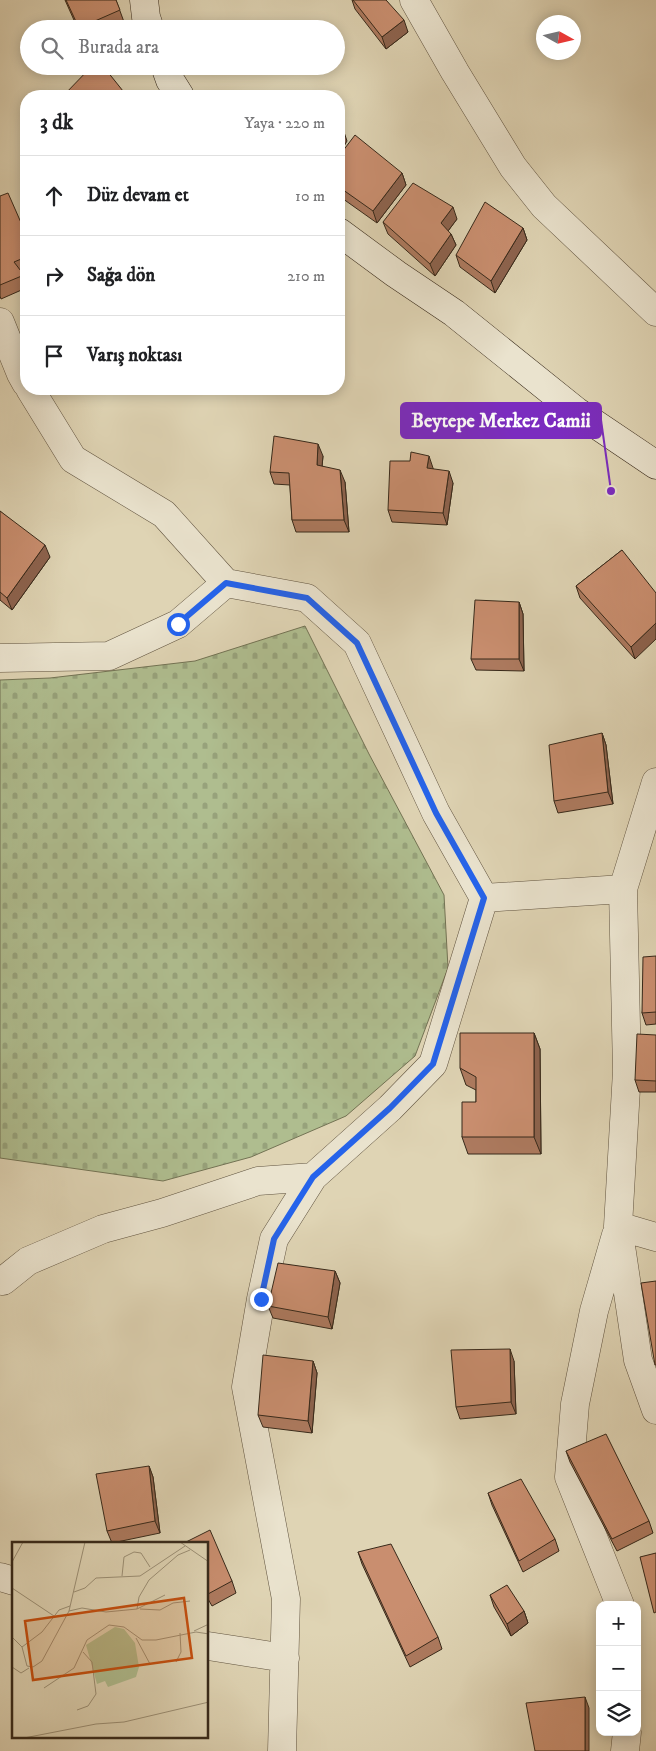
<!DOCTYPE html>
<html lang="tr">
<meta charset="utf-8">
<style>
body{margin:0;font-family:"IM FELL DW Pica",serif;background:#f2f2f2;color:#202124}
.controls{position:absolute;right:15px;bottom:15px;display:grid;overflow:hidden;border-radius:10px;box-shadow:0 2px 12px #0003}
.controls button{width:45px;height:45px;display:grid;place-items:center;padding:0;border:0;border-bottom:1px solid #e0e0e0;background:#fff;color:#202124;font:25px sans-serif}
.compass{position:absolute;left:536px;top:15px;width:45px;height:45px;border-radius:50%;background:#fff;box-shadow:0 2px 12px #0003;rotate:98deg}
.stop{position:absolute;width:15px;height:15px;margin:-11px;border:4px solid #2563eb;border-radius:50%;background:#fff}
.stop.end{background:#2563eb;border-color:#fff;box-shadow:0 1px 5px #0008}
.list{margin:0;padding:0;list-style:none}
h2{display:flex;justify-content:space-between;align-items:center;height:65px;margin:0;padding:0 20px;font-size:21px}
h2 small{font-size:16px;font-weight:400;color:#757577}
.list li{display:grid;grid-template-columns:32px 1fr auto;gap:15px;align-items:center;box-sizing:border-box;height:80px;padding:0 20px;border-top:1px solid #e0e0e0}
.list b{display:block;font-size:19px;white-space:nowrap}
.list em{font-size:16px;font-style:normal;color:#757577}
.icon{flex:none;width:28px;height:28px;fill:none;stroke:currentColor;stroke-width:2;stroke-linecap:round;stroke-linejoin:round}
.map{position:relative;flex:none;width:656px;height:1751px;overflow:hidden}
.search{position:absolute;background:#fff;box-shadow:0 2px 12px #0003;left:20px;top:20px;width:325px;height:55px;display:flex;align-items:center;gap:12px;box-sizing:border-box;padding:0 18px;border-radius:28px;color:#757577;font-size:19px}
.panel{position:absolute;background:#fff;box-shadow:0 2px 12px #0003;left:20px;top:90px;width:325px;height:305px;border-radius:20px}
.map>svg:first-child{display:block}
</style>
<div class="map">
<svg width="656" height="1751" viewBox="0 0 656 1751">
<defs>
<pattern id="cemetery-stones" width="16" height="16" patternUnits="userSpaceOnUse" patternTransform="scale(1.25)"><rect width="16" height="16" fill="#afbd8f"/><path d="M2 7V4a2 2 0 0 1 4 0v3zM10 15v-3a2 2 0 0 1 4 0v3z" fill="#97a27b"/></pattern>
</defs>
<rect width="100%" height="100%" fill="#dfd4b4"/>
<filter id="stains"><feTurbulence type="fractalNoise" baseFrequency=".004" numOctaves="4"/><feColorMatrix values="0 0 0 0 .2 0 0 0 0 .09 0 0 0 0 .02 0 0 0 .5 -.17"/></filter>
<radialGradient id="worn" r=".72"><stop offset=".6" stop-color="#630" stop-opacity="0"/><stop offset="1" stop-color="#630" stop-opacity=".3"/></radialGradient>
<!-- cemetery -->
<path fill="url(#cemetery-stones)" stroke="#737354" d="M305,626L369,754L444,895L448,968L415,1056L346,1116L251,1157L163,1181L0,1158V680L50,678L195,661Z"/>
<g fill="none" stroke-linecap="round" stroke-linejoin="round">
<!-- street casing -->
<g stroke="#615440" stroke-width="29">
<path id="street" d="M414,0L455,72L513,167L544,206L656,312
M0,322L21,374L26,383
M30,389L73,459L164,514L226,583L307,598L357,643L436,813L484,898L433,1064L390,1108L313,1177L274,1239L261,1299L246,1387L286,1599L282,1751
M0,658L109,656L178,624L226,583
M656,782L623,889L627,1071L618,1226L638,1360L656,1410
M484,898L623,889
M618,1226L656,1237
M616,1235L594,1311L575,1404L569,1477L620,1605
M3,1281L28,1261L103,1229L162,1213L258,1181L313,1177
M0,1577L14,1581
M208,1646L285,1658
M625,1751L627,1732"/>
</g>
<!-- secondary casing -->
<g stroke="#37291a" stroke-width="29">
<path id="secondary" d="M144,0L146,17L150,29
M165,66L170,80L180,96
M339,232L396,274L454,313L576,411L656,465"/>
</g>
<!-- street -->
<use href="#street" stroke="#eae3ce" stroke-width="28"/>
<!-- secondary -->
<use href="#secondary" stroke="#eae3ce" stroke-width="28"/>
</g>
<!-- wall -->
<path fill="#ad7a5f" stroke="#37291a" d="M65,0H116L124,22L109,29H78Z
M352,0H386L408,32L386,49L355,9Z
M339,156L402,173L406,185L377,223L339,196Z
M0,196L26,234V271L22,272L24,275L26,281V288L1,299L0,296Z
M457,219L448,231L451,234L456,245L435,276L388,234L383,222Z
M523,228L527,240L495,293L460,267L456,255Z
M323,456L322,466L345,482L349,532H296L292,520L290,485L274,484L270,472Z
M433,468V469L453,483L447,525L392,522L388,510Z
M0,511L50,557L12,610L0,600Z
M622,550L635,659L580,598L576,586Z
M519,602L523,614L524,671L476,670L471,659Z
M602,733L606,745L613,804L558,813L554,801Z
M656,956V1024L646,1025L642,1013Z
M534,1033L540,1049L541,1154H468L462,1137L476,1102V1090L466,1085L460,1068Z
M656,1035V1092H639L635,1080Z
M335,1271L340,1283L332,1329L273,1318L268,1306Z
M313,1361L317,1373L312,1433L263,1427L258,1415Z
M514,1361L516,1414L460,1419L456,1407Z
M566,1451L649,1521L653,1533L617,1551L570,1462Z
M149,1466L153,1477L160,1533L112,1543L107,1531Z
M488,1493L555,1539L559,1551L523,1572L492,1505Z
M208,1544L232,1581L236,1593L212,1606L208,1599Z
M358,1552L438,1637L442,1649L410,1667L362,1564Z
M490,1595L524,1611L528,1623L511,1636L494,1607Z"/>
<!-- shaded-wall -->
<path fill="#8d634e" stroke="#37291a" d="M404,20L408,32L386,49L382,37Z
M343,129L347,141L339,155V136Z
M402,173L406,185L377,223L373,211Z
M453,207L457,219L445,235L441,223Z
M523,228L527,240L495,293L491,281Z
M451,234L456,245L435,276L430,264Z
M318,444L323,456L321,477L317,465Z
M429,456L433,468L431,479L427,468Z
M340,470L345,482L349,532L344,520Z
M449,471L453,483L447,525L443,513Z
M45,545L50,557L12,610L7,598Z
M519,602L523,614L524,671L519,659Z
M656,623V639L635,659L631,647Z
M602,733L606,745L613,804L608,792Z
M534,1033L540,1049L541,1154L534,1137Z
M335,1271L340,1283L332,1329L328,1317Z
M510,1349L514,1361L516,1414L511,1402Z
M313,1361L317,1373L312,1433L308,1421Z
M149,1466L153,1477L160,1533L155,1521Z
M524,1611L528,1623L511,1636L507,1624Z
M585,1697L589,1708V1751H585Z"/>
<!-- building -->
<path fill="#c98e6f" stroke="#37291a" d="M66,0H116L120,10L79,28Z
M353,0H386L404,20L382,37Z
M92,66H103L127,96H63Z
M339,126L343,129L339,136Z
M355,135L402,173L373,211L339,187V156Z
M413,183L453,207L441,223L451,234L430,264L383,222Z
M8,193L26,234V257L14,262L24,275L0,285V196Z
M485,202L523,228L491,281L456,255Z
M274,436L318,444L317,465L340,470L344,520H292L289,473L270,472Z
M411,452L429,456L427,468L449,471L443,513L388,510L390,461H410Z
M0,511L45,545L7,598L0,592Z
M622,550L656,593V623L631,647L576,586Z
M475,600L519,602V659H471Z
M602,733L608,792L554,801L549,745Z
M656,956V1012L642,1013L643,957Z
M460,1033H534V1137H462V1102H476V1077L460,1068Z
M637,1034L656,1035V1081L635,1080Z
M278,1263L335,1271L328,1317L268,1306Z
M656,1281V1365H655L641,1283Z
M510,1349L511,1402L456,1407L451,1350Z
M263,1355L313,1361L308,1421L258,1415Z
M606,1434L649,1521L612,1539L566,1451Z
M149,1466L155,1521L107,1531L96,1474Z
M521,1479L555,1539L519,1561L488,1493Z
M210,1530L232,1581L208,1594V1544H182Z
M391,1544L438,1637L406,1656L358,1552Z
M656,1553V1612L654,1613L640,1557Z
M507,1585L524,1611L507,1624L490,1595Z
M585,1697V1751H535L526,1703Z"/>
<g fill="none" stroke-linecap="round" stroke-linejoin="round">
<!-- route -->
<path stroke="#2563eb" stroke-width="6" d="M178,624L226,583L307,598L357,643L436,813L484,898L433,1064L390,1108L313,1177L274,1239L261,1299"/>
</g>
<!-- overview -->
<g transform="translate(12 1542)">
<rect width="196" height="196" fill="#dfd4b4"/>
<path d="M103,85L112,87L123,101L127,125L124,135L96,145L93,139L85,142L74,103Z" fill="#afbd8f"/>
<path fill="none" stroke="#9c9076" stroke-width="1" d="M168,0L197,20M0,20L11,0M110,34L112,15L122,10L129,11L138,25M0,46L42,74M62,50L73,46L84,36L128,34L173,4M125,67L127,55L137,38L166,13L178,8M128,67L148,68L161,61L178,59M57,69L70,66L94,70L125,67L153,53M182,89L197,82M0,95L10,105L15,124L21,125L30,119L57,69L73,0M124,96L138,122M10,105L30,90L47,68L58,64M164,120L169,110L168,91M0,125L9,131L17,126M32,146L62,126L75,98L97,83L112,85L130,98H144L184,90L197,92M65,168L76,164L84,152L80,120L71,110M12,196L84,182L112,180L197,160"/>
<path fill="#c54f0f" fill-opacity="0.15" stroke="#c54f0f" stroke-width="2.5" d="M172,56L180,116L21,138L13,79Z"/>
<rect width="196" height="196" fill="none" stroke="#37291a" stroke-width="2.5"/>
</g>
<!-- callouts -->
<path fill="none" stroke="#7b2cbf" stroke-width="2" d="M611 491L601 420"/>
<circle fill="#7b2cbf" stroke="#eae3ce" stroke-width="2" cx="611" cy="491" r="5"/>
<rect fill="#7b2cbf" stroke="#7b2cbf" stroke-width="2" x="401" y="403" width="200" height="35" rx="5"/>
<g font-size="20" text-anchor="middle" font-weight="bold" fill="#fff">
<text x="501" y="427">Beytepe Merkez Camii</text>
</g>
<rect width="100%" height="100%" filter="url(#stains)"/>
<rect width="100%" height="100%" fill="url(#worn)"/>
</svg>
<div class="controls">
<button>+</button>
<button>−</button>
<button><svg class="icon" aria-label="layers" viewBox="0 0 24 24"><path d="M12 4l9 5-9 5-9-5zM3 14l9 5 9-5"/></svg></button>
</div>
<svg class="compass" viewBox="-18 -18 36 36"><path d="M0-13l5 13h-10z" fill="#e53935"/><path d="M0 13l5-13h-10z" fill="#757577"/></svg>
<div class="stop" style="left:178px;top:624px"></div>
<div class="stop end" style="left:261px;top:1299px"></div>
<div class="search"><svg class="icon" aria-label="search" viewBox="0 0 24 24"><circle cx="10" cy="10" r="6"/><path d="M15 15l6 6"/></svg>Burada ara</div>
<section class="panel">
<h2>3 dk<small>Yaya · 220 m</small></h2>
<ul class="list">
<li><svg class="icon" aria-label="ahead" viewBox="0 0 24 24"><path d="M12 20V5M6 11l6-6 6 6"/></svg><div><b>Düz devam et</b></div><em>10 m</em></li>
<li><svg class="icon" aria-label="right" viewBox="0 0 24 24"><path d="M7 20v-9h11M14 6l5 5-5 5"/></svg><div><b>Sağa dön</b></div><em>210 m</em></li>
<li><svg class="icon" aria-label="arrive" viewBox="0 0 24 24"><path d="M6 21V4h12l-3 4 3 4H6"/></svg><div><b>Varış noktası</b></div></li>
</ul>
</section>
</div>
